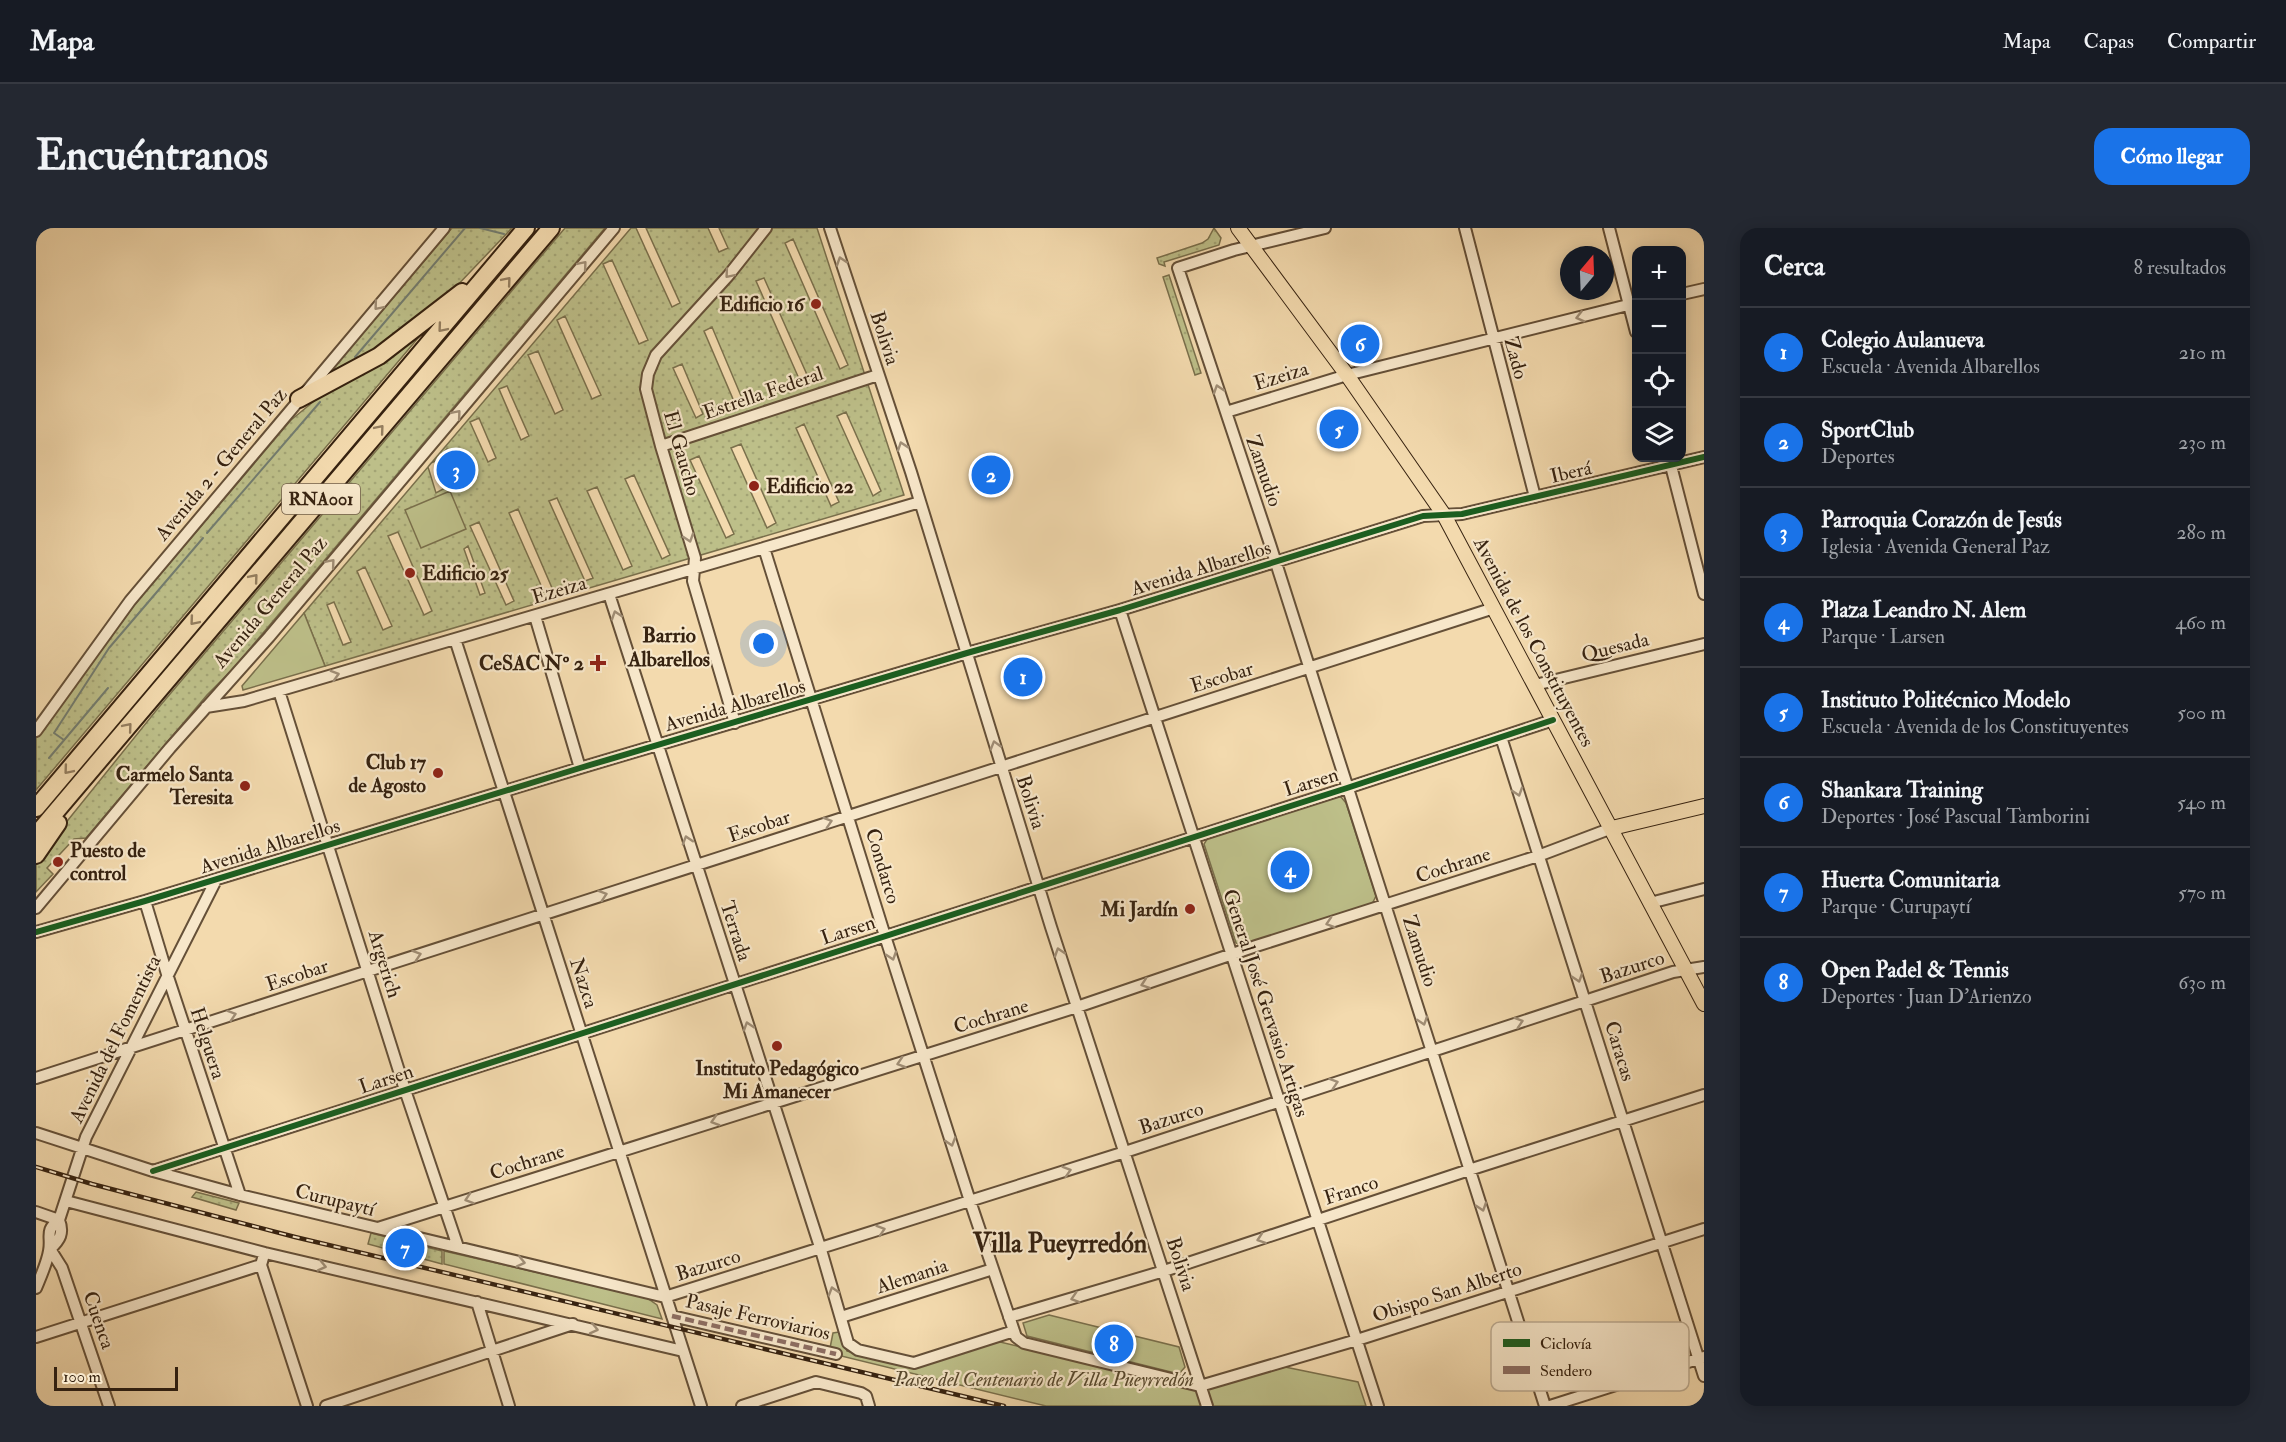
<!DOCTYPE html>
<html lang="es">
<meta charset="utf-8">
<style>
body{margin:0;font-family:"IM FELL Double Pica",serif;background:#242831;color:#f1f3f6}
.controls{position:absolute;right:18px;top:18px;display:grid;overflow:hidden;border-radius:12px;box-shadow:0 3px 15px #0003}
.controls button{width:54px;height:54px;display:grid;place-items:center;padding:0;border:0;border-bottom:2px solid #363941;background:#171b24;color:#f1f3f6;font:30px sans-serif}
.compass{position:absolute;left:1524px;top:18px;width:54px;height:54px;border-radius:50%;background:#171b24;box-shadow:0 3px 15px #0003;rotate:19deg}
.scale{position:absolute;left:18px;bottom:15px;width:124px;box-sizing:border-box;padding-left:6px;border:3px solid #362210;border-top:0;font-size:16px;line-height:21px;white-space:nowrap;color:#362210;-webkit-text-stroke:4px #f7e7ca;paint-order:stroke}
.you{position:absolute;left:728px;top:416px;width:21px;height:21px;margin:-15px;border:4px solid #fff;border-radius:50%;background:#1a73e8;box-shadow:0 0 0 9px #1a73e833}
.badge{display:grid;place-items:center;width:39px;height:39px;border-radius:50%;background:#1a73e8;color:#fff;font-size:20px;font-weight:700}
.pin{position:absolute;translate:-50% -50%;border:3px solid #fff;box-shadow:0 2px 6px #0006}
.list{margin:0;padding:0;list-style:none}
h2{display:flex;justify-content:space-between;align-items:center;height:78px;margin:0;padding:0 24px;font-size:26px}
h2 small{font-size:20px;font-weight:400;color:#9ea1a6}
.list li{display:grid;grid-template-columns:39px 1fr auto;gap:18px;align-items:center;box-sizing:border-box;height:90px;padding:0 24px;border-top:2px solid #363941}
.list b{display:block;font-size:22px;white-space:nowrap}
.list p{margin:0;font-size:20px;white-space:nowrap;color:#9ea1a6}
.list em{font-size:20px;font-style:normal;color:#9ea1a6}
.icon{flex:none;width:33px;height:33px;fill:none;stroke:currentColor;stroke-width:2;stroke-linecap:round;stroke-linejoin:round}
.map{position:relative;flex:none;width:1668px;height:1178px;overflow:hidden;border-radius:18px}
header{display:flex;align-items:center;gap:36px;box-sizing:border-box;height:84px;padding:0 30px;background:#171b24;border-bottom:2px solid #363941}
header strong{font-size:28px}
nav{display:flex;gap:33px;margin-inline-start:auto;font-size:21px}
.intro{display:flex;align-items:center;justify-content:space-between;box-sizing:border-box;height:144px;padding:0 36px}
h1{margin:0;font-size:42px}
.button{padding:15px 27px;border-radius:18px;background:#1a73e8;color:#fff;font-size:21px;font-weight:700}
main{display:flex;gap:36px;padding:0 36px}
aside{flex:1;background:#171b24;border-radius:18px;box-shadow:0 3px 15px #0003}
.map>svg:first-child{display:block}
</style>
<header>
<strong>Mapa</strong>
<nav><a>Mapa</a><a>Capas</a><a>Compartir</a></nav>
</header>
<div class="intro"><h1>Encuéntranos</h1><a class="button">Cómo llegar</a></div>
<main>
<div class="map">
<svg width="1668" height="1178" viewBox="0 0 1668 1178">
<defs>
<pattern id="grass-dots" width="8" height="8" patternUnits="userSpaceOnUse" patternTransform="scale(1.5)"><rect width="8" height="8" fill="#bdbf89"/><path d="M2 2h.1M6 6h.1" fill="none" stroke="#a3a475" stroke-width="1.8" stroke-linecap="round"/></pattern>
</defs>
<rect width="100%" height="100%" fill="#f3daae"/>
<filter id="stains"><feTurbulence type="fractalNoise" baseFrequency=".00333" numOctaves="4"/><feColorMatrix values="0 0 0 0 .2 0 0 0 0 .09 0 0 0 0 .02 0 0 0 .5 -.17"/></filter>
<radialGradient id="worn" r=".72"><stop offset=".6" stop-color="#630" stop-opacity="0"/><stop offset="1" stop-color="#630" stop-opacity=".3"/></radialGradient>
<!-- grass -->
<path fill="url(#grass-dots)" stroke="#7a704c" stroke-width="1.5" fill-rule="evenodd" d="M416,0H476L416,63L341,121L288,151Z
M529,0H569L195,443L171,467L50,610L38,611L11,640L17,646L0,664V635L24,602L123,479Z
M595,0H600L636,79L644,75L610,0H672L683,24L692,20L683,0H781L868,267L289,438L268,385ZM757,11L812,137L804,141L749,15ZM576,32L612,112L603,116L567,36ZM728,50L772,149L764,153L720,53ZM529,88L565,167L556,171L521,92ZM676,99L708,175L700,178L668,103ZM502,123L527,182L519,186L492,127ZM646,136L667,186L660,190L637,140ZM471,158L493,208L485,212L463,161ZM810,184L845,263L837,268L801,188ZM443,190L460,230L452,234L434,194ZM768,196L803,274L795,278L760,200ZM705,216L740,295L731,300L695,220ZM411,221L420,225L431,250L417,256L409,238L403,241L411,259L400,265L392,239L395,235L408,229V224ZM663,228L698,306L690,310L654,232ZM598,247L634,327L626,331L589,251ZM561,259L596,338L587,342L551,263ZM521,270L557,350L549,353L513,273ZM482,281L516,360L508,364L473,285ZM443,294L478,373L470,377L434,298ZM362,304L396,383L388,387L352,308ZM432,318L449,365L444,367L428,321ZM329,339L356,398L347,402L321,343ZM298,374L315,414L307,417L291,377Z
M1178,0L1185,10L1183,17L1128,34L1129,38L1123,36L1121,30L1166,15L1172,11Z
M1133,47L1165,145L1159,147L1127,49Z
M388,103L0,562V510L99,376L255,192L283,169Z
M160,964L203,975L200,982L156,969Z
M335,1005L406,1023V1036L332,1016Z"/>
<!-- park -->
<path fill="#bdbf89" stroke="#7a704c" stroke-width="1.5" d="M414,263L430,301L385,320L369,282Z
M268,385L289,438L207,462L206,458Z
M1299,567L1305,569L1310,575L1340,668L1336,676L1205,717L1200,715L1168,616L1173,608Z
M408,1023L611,1070L621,1077L626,1091L408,1036Z
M1013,1087L1143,1119L1149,1139L1143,1146L991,1108L987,1095Z
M803,1104L811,1123L880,1139L960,1113L1155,1159L1160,1161L1168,1178H1010L793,1125L797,1105Z
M1249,1139L1322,1154L1330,1178H1176L1169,1161Z"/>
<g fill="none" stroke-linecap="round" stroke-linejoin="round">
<!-- stream -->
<path stroke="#737d70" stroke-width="2" d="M444,0L468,6
M319,129L429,0
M171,305L284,174
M28,512L18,505L73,420L167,310
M13,530L72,460"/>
<!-- minor casing -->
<g stroke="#655038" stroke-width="14">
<path id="minor" d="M794,0L875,244L1015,699L1171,1178
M1289,0L1198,22L1142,40L1234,316L1509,1178
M1429,0L1499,269
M1573,0L1600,104
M1646,66L1668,61
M1190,184L1311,147L1600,75
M625,218L842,147
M1633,230L1668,366
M728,320L849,708L934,973L980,1109L988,1115L1164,1158
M573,366L785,1022L812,1115L822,1122L878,1135L978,1103
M1084,382L1342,1178
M499,388L544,540
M419,411L665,1178
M1499,457L1668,416
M243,463L369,862L422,1019
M170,479L208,473L884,274
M699,495L657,353L659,330L625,218L610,161L612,146L620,127L692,48L730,0
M0,503L94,373L408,0
M1465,509L1668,1148
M109,673L131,746L204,967
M1614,675L1668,661
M0,680L134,520L233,409L578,0
M0,704L109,673L544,540L931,425L1084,382L1387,288L1426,286L1668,229
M0,850L1458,380
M0,905L117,943L204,967L629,1069
M117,943L1311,560L1517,492
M30,973L229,1025L647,1123
M0,984L23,992
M342,1000L1041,779L1220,718L1502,628L1576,600
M14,1021L26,1040L73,1178
M14,1021C24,1012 28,1005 23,992
M227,1030L225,1037L271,1178
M0,1060C5,1048 11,1035 13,1023C16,1008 8,1003 23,992L50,909L180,652
M629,1069L1089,924L1637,744L1668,739
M441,1074L473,1178
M636,1088L800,1126
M805,1089L957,1041
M973,1089L1128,1043L1433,942L1668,867
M0,1109L225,1037
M1164,1158L1321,1112L1668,1001
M290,1178L537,1096
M706,1178L780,1154L825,1165L830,1168L833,1178
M1514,1178L1668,1129"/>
</g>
<!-- major casing -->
<g stroke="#362210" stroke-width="16">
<path id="major" d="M1202,0L1311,147L1408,287L1668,776
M1576,600L1668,578"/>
</g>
<!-- highway casing -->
<g stroke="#362210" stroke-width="20">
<path id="highway" d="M263,171L343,128L426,64
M0,580L490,0
M0,607L515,0
M0,627L22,595"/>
</g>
<!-- minor -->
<use href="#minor" stroke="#f7e7ca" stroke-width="10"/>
<!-- major -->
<use href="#major" stroke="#f3daae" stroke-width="14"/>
<!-- highway -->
<use href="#highway" stroke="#f3daae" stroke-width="16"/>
<!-- rail casing -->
<g stroke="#362210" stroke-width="4.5">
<path id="rail" d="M0,939L56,956L259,1009L968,1178"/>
</g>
<!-- rail -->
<use href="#rail" stroke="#f7e7ca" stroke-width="2" stroke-dasharray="7" stroke-linecap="butt"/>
<!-- quiet -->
<path stroke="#8d6e63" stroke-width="4.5" stroke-dasharray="9 4.5" stroke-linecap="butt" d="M636,1088L800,1126"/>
<!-- cycleway casing -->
<g stroke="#f7e7ca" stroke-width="10">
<path id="cycleway" d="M0,704L109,673L544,540L931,425L1084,382L1387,288L1426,286L1668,229
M117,943L1311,560L1517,492"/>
</g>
<!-- cycleway -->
<use href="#cycleway" stroke="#1b5e20" stroke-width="6"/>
</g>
<!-- one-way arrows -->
<defs><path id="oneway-chevron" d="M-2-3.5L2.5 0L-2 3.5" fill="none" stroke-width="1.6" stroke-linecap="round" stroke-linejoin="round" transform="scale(1.5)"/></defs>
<g stroke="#a08e76">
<use href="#oneway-chevron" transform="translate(805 33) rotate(-108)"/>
<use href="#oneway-chevron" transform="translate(547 37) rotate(-50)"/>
<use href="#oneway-chevron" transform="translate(693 46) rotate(130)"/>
<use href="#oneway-chevron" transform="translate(342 78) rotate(130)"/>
<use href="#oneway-chevron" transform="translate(1544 89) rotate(166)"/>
<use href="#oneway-chevron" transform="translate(1182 161) rotate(-108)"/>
<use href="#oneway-chevron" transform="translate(421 186) rotate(-50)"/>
<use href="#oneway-chevron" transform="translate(866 218) rotate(-109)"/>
<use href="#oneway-chevron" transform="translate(653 310) rotate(72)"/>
<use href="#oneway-chevron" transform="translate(295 335) rotate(-50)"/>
<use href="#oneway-chevron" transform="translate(580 387) rotate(-108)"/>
<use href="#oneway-chevron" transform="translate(299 447) rotate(-16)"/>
<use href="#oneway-chevron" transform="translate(959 517) rotate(-106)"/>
<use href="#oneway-chevron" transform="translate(1482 564) rotate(72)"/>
<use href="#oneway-chevron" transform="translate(792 594) rotate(-18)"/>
<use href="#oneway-chevron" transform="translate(651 612) rotate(-107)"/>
<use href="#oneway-chevron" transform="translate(567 667) rotate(-18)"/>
<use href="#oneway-chevron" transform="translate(1294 695) rotate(162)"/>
<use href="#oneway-chevron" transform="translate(1023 724) rotate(-108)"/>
<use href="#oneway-chevron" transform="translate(381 727) rotate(-18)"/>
<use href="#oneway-chevron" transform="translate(856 728) rotate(72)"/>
<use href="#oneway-chevron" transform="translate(1542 750) rotate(72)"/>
<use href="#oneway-chevron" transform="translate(1109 756) rotate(161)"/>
<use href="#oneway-chevron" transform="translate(196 787) rotate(-18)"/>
<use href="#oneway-chevron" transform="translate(1387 793) rotate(72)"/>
<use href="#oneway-chevron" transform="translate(1483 794) rotate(-18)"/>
<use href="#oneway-chevron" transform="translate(712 798) rotate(-108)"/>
<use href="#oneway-chevron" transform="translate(865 835) rotate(162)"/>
<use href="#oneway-chevron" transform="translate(1298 855) rotate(-18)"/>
<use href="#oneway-chevron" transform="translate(679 893) rotate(163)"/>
<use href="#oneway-chevron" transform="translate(915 914) rotate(73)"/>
<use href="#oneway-chevron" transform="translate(1031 943) rotate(-17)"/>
<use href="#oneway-chevron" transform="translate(433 971) rotate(162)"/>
<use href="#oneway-chevron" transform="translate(1446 979) rotate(72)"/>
<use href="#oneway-chevron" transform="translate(845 1002) rotate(-18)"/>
<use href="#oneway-chevron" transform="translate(1225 1011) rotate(161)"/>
<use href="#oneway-chevron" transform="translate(485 1034) rotate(13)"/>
<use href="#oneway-chevron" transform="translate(286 1038) rotate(13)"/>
<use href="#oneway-chevron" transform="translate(797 1063) rotate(-107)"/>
<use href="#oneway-chevron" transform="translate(1039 1070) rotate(163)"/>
<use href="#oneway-chevron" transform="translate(558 1101) rotate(13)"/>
</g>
<g stroke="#947e5f">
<use href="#oneway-chevron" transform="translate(471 53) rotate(-50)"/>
<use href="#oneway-chevron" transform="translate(406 100) rotate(130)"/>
<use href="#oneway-chevron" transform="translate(344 201) rotate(-50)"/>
<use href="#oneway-chevron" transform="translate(218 350) rotate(-50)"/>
<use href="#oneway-chevron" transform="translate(158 393) rotate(130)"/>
<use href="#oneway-chevron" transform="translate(92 499) rotate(-50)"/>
<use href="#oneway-chevron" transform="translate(32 542) rotate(130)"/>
</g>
<!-- markers -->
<g fill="#8f2418" stroke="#f7e7ca" stroke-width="2">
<circle cx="780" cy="76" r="6"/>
<circle cx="718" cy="258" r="6"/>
<circle cx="374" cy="345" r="6"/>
<path d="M559 426h6v6h6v6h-6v6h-6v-6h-6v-6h6z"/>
<circle cx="402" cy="545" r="6"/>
<circle cx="209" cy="558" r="6"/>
<circle cx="22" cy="634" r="6"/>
<circle cx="1154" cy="681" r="6"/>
<circle cx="741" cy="818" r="6"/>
</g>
<g text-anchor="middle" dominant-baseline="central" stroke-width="4.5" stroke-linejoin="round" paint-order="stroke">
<!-- shield labels -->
<rect fill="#f7e7ca" stroke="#705d48" stroke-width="1.5" x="246" y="256" width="78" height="30" rx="4.5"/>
<g font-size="18" font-weight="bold" fill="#362210">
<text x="285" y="271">RNA001</text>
</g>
<!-- poi labels -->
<g font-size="20" font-weight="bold" fill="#362210" stroke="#f7e7ca" text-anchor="end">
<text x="768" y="76">Edificio 16</text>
<text x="730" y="258" text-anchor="start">Edificio 22</text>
<text x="386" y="345" text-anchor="start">Edificio 25</text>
<text x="548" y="435">CeSAC Nº 2</text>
<text x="390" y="534">Club 17<tspan x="390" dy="23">de Agosto</tspan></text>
<text x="197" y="546">Carmelo Santa<tspan x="197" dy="23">Teresita</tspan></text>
<text x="34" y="622" text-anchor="start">Puesto de<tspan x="34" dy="23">control</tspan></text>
<text x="1142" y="681">Mi Jardín</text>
<text x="741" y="840" text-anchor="middle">Instituto Pedagógico<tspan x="741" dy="23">Mi Amanecer</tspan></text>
</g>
<!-- street labels -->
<g font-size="20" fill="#362210" stroke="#f7e7ca">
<text transform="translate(849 110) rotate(72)">Bolivia</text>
<text transform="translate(1480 130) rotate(75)">Zado</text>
<text transform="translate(1245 148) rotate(-17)">Ezeiza</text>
<text transform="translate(727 165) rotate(-19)">Estrella Federal</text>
<text transform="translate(646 225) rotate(74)">El Gaucho</text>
<text transform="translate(185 236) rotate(-50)">Avenida 2 - General Paz</text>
<text transform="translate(1228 243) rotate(71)">Zamudio</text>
<text transform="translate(1535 244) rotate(-13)">Iberá</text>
<text transform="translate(1165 340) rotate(-17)">Avenida Albarellos</text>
<text transform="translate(523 362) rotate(-16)">Ezeiza</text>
<text transform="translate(234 374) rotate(-50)">Avenida General Paz</text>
<text transform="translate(1498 414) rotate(62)">Avenida de los Constituyentes</text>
<text transform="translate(1579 419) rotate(-14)">Quesada</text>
<text transform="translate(1186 449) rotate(-17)">Escobar</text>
<text transform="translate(699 477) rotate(-16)">Avenida Albarellos</text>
<text transform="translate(1275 554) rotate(-17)">Larsen</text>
<text transform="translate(995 574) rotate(72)">Bolivia</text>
<text transform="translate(723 598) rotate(-18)">Escobar</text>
<text transform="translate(234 618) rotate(-17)">Avenida Albarellos</text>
<text transform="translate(1417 637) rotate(-18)">Cochrane</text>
<text transform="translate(847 638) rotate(73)">Condarco</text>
<text transform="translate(812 702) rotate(-18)">Larsen</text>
<text transform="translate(700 703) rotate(72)">Terrada</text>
<text transform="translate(1384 723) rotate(72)">Zamudio</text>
<text transform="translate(349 736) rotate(73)">Argerich</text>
<text transform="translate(1596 739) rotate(-18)">Bazurco</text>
<text transform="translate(261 747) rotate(-18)">Escobar</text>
<text transform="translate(548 755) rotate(72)">Nazca</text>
<text transform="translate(1230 775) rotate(72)">General José Gervasio Artigas</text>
<text transform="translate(955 788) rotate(-17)">Cochrane</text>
<text transform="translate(79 811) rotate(-64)">Avenida del Fomentista</text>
<text transform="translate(172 815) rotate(72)">Helguera</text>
<text transform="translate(1584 823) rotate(73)">Caracas</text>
<text transform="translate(350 851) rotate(-18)">Larsen</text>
<text transform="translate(1135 890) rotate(-18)">Bazurco</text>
<text transform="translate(491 934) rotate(-18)">Cochrane</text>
<text transform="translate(1315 962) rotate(-18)">Franco</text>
<text transform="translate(299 972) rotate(14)">Curupaytí</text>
<text transform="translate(1145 1036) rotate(72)">Bolivia</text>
<text transform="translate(672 1037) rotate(-17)">Bazurco</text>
<text transform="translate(876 1048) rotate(-18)">Alemania</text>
<text transform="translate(1411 1064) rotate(-18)">Obispo San Alberto</text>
<text transform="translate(722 1089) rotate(13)">Pasaje Ferroviarios</text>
<text transform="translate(63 1092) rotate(71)">Cuenca</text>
</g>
<!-- park labels -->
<g font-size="20" font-style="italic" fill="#58492e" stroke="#f7e7ca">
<text x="1008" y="1151">Paseo del Centenario de Villa Pueyrredón</text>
</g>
<!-- neighbourhood labels -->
<g font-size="21" font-weight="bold" fill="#362210" stroke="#f7e7ca">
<text x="633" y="407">Barrio<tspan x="633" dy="24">Albarellos</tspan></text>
</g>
<!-- district labels -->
<g font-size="26" font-weight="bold" fill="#362210" stroke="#f7e7ca">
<text x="1024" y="1016">Villa Pueyrredón</text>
</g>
</g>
<!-- legend -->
<rect x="1455" y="1094" width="198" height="69" rx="9" fill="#f7e7ca" stroke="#bdac92" stroke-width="1.5"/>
<rect x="1467" y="1111" width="27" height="8" fill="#1b5e20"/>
<rect x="1467" y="1138" width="27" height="8" fill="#8d6e63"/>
<g font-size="16" fill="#362210">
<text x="1504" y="1121">Ciclovía</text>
<text x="1504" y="1148">Sendero</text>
</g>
<rect width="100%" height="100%" filter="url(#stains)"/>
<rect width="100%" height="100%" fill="url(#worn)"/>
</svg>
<div class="controls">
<button>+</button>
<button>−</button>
<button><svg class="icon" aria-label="locate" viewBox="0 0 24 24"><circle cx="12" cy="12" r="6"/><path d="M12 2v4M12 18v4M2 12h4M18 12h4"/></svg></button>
<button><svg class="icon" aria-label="layers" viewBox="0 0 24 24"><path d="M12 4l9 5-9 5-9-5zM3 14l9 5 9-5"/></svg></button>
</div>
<svg class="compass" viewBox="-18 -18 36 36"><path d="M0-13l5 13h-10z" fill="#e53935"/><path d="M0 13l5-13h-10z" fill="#9ea1a6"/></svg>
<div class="scale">100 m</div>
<div class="you"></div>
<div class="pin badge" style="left:987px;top:449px">1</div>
<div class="pin badge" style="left:955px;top:247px">2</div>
<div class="pin badge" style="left:420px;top:242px">3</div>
<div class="pin badge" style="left:1254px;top:642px">4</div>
<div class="pin badge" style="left:1303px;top:201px">5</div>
<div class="pin badge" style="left:1324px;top:116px">6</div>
<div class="pin badge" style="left:369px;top:1020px">7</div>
<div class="pin badge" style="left:1078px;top:1116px">8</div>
</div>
<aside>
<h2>Cerca<small>8 resultados</small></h2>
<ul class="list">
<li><span class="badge">1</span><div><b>Colegio Aulanueva</b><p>Escuela · Avenida Albarellos</p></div><em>210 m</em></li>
<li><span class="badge">2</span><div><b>SportClub</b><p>Deportes</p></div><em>230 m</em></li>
<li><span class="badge">3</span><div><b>Parroquia Corazón de Jesús</b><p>Iglesia · Avenida General Paz</p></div><em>280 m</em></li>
<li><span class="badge">4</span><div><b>Plaza Leandro N. Alem</b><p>Parque · Larsen</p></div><em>460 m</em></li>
<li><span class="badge">5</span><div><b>Instituto Politécnico Modelo</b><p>Escuela · Avenida de los Constituyentes</p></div><em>500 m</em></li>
<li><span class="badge">6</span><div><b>Shankara Training</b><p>Deportes · José Pascual Tamborini</p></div><em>540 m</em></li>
<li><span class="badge">7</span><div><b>Huerta Comunitaria</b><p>Parque · Curupaytí</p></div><em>570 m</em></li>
<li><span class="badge">8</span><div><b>Open Padel &amp; Tennis</b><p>Deportes · Juan D’Arienzo</p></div><em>630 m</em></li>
</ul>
</aside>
</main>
